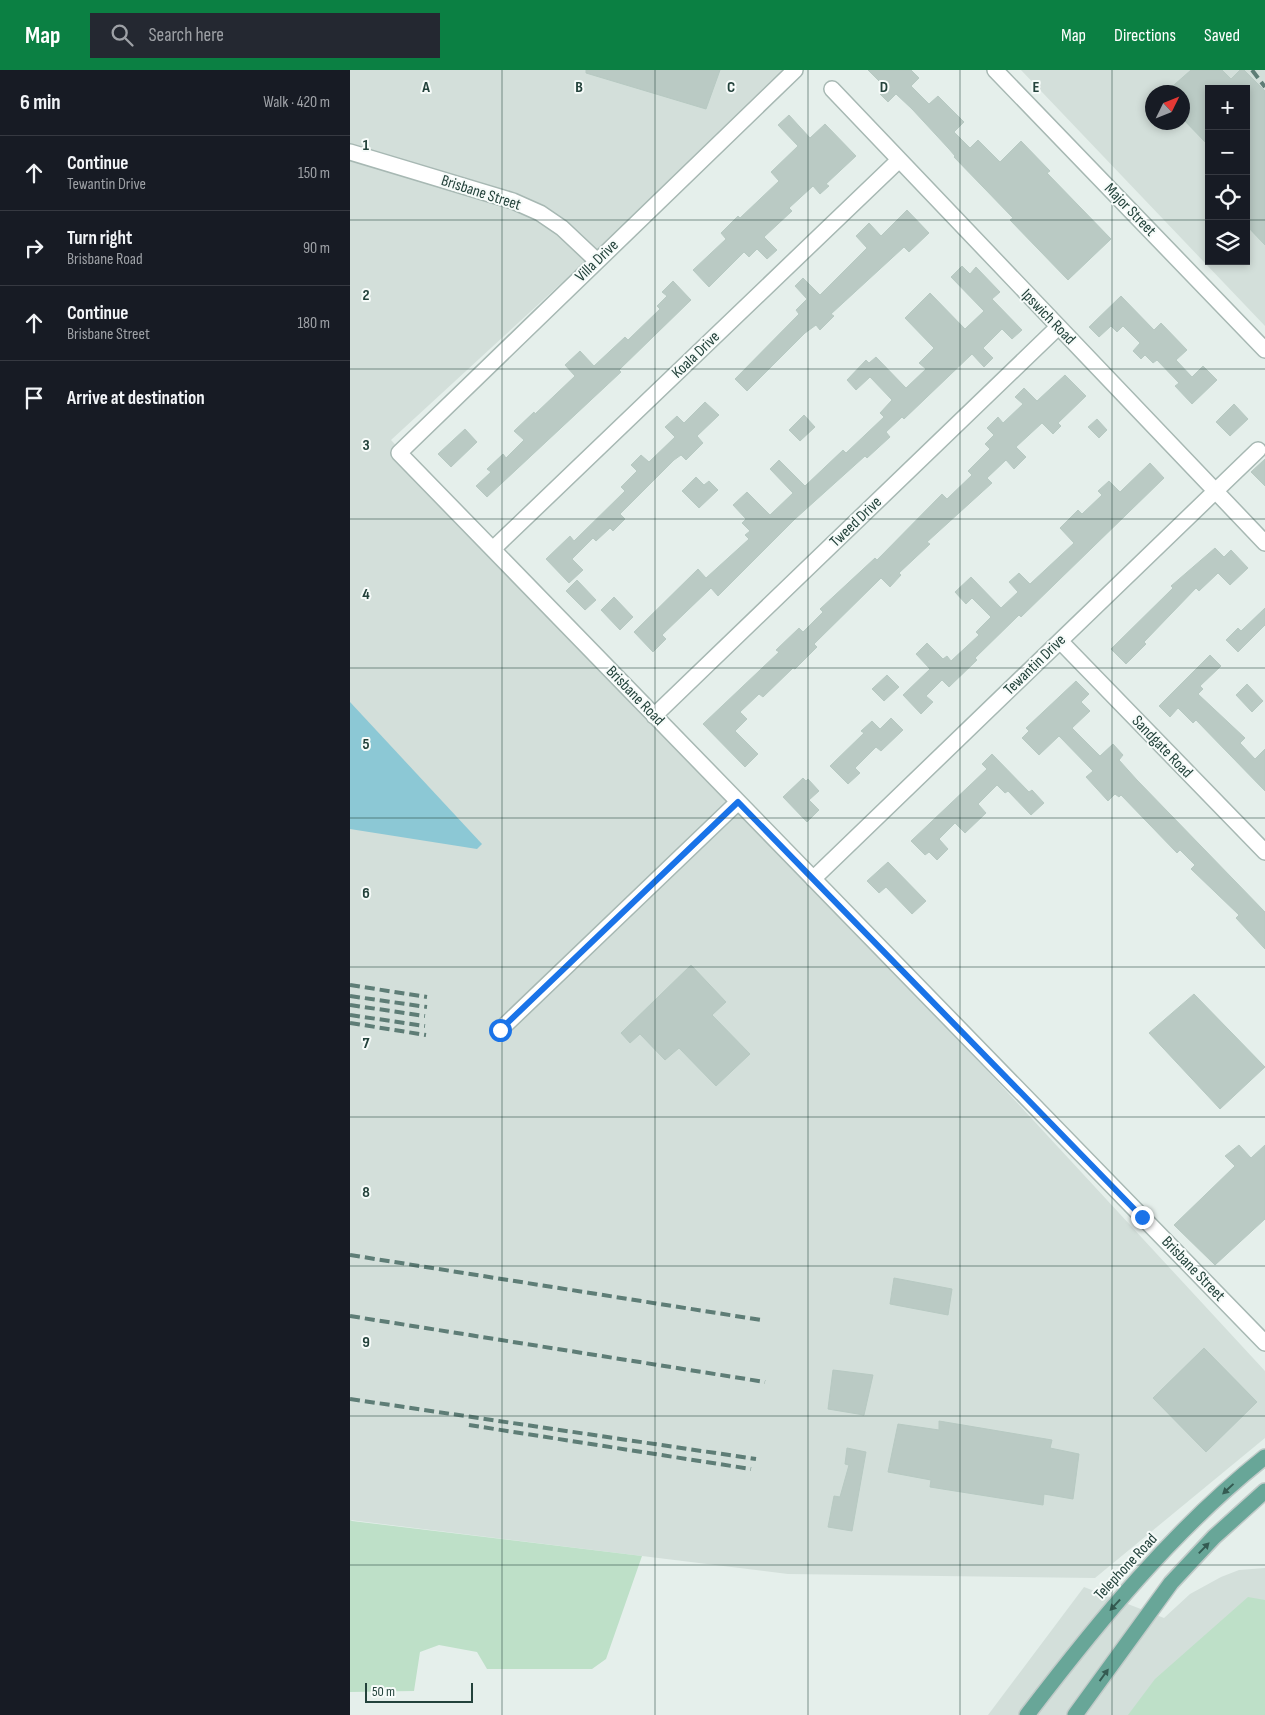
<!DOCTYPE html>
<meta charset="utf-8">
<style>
body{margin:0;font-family:"Sofia Sans Condensed",sans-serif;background:#242831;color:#f1f3f6}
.controls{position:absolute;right:15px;top:15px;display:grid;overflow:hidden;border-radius:0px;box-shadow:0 2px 8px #0003}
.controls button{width:45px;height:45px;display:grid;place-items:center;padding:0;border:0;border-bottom:1px solid #363941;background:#171b24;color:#f1f3f6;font:25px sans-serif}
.compass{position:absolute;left:795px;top:15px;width:45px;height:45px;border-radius:50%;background:#171b24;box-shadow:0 2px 8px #0003;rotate:47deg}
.scale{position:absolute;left:15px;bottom:12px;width:108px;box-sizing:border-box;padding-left:5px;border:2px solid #23423b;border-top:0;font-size:14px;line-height:18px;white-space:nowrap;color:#23423b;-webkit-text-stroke:4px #f6fbf9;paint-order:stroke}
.stop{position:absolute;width:15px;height:15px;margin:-11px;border:4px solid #1a73e8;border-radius:50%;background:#fff}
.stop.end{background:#1a73e8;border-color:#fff;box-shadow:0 1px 5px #0008}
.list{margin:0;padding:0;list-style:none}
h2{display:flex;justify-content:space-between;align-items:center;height:65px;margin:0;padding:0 20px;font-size:21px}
h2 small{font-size:16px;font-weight:400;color:#9ea1a6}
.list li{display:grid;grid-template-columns:32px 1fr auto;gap:15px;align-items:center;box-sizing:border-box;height:75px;padding:0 20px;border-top:1px solid #363941}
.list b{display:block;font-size:19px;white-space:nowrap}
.list p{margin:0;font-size:16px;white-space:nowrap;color:#9ea1a6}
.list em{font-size:16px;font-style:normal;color:#9ea1a6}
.icon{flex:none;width:28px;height:28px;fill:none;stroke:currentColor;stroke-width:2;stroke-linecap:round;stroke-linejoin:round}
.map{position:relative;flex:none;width:915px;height:1645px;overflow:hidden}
header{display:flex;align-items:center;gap:30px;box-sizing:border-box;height:70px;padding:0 25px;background:#0b8043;color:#fff}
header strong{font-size:24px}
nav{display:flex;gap:28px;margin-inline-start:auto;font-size:18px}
.search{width:350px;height:45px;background:#242831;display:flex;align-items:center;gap:12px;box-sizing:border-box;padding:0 18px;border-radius:0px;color:#9ea1a6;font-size:19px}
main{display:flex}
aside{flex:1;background:#171b24}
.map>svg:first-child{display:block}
</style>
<header>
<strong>Map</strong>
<div class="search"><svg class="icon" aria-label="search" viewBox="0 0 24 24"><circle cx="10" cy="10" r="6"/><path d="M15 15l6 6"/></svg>Search here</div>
<nav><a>Map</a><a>Directions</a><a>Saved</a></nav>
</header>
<main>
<aside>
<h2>6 min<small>Walk · 420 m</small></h2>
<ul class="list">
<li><svg class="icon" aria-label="ahead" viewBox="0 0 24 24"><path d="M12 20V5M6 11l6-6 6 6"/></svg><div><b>Continue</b><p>Tewantin Drive</p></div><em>150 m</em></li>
<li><svg class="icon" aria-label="right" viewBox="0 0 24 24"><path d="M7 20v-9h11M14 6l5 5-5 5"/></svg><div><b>Turn right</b><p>Brisbane Road</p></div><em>90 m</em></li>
<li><svg class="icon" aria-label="ahead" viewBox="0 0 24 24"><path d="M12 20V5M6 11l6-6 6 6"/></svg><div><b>Continue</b><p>Brisbane Street</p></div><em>180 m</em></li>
<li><svg class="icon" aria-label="arrive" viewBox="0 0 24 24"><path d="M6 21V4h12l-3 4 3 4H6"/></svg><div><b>Arrive at destination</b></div></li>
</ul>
</aside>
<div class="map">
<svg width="915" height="1645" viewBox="0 0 915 1645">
<rect width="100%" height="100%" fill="#e5efeb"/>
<!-- built -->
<path fill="#d3dfda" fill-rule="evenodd" d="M0,0H443L41,370L647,1011L915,1301V1368L745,1508L438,1504L0,1450Z
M671,0H915V256ZM859,19H896V191H859ZM802,22H832V52H802Z
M915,1498V1645H638L734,1517L814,1548L840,1524L871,1507L889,1500Z"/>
<!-- green -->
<path fill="#bee0c8" d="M0,1450L2,1451L292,1486L256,1589L242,1599H137L127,1582L89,1575L70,1582L64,1621L0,1622Z
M898,1527L915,1530V1645H778L805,1609Z"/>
<!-- water -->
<path fill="#8cc8d5" d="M0,632L132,774L127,779L0,759Z"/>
<!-- building -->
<path fill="#bacac4" stroke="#b7c9c2" d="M236,0H370L356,39L236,3Z
M518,0H561L569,8L561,16L579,34L588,26L614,52L604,62L620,78L628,70L650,92L671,71L700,101L697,103L761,169L718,210L660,150L663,148L604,87L605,86L599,79L562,39L546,24L538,32L530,24L536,18Z
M841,0H872L881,9L890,0H894L915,21V175L896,155V19H859V76L832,48V22H816Z
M439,45L460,68L475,54L506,86L476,114L479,116L470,124L463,116L439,138L442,141L414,167L427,180L417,189L407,179L399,187L394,182L359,217L343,200L376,169L371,163L388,146L390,148L429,111L421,102L448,76L428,55Z
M557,140L579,163L559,182L554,177L481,244L484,246L470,260L466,255L455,263L397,321L385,309L449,244L446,240L457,229L445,216L453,208L470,225L517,178L506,166L519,153L531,166Z
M612,196L620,204L626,197L650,222L642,229L672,260L662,269L652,259L633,278L643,288L634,297L622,284L554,349L552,347L536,362L540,367L517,388L515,386L445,449L368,526L361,518L312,565L316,569L303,582L284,562L348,499L356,508L399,469L395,465L400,461L392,453L396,449L383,435L397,422L420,445L443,423L420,399L429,390L455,416L493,380L496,383L534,347L530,343L542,330L520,307L506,320L497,310L516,290L519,293L526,287L556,318L576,299L569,293L584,278L555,248L580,223L615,259L634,241L601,207Z
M323,211L341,230L269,300L271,302L137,427L126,416L141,402L137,399L153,384L156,388L174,370L164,361L184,342L185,344L225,306L215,295L230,281L244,296L275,267L278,270L310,239L307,236L317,226L312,222Z
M771,226L804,260L811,253L837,280L826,290L842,307L853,296L867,310L842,334L825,316L829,313L807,290L803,293L795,285L791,289L783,281L790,273L773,256L767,262L761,256L749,267L739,257Z
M715,305L736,326L708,353L711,356L703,364L692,353L666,377L676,387L664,399L656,390L637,408L642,413L577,472L580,474L549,503L551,505L540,517L531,508L464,574L467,577L445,599L443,598L413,627L409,624L390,642L397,649L385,661L408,684L395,697L353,654L429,582L426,580L449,558L453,562L473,542L470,539L525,488L527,490L592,424L597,429L622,405L618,401L640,379L635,374L644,365L637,358L648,347L653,353L673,334L665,327L674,318L687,331Z
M355,332L369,345L347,366L353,373L336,390L331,385L324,390L270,444L275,449L263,461L260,458L246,471L243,468L222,489L233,500L219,513L196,489L220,466L224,471L275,421L271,417L287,401L281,395L291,385L299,392L325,367L315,357L327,346L334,353Z
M884,334L898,349L880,366L866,352Z
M454,345L465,357L450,371L439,360Z
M747,349L757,360L749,368L738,357Z
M115,359L127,372L101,397L88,384Z
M915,389V416L901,402Z
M800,393L814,408L671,547L669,545L625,588L627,590L599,617L592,610L576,626L583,632L571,644L553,625L580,599L566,584L577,573L593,589L597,586L601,591L629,565L626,562L641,547L622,528L616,534L605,522L621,507L651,538L668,522L659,512L669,503L680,514L724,473L710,458L728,440L732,444L752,425L748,421L759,411L770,422Z
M346,407L354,415L359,411L368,420L349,438L332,421Z
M865,478L874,487L881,480L898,498L880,515L868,503L849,521L846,518L794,572L796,574L776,594L761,579L823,518L821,516Z
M227,510L246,530L235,540L216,521Z
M264,527L283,547L270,560L251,540Z
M915,538V555L888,582L876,570L888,558L891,561Z
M860,585L871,596L850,616L853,619L848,624L895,668L890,673L905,689L915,679V721L846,650L843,653L828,638L820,647L809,636Z
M537,605L549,617L534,631L522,619Z
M726,611L739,624L731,632L740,641L722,658L750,686L763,674L773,685L769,690L787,710L915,842V879L886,848L889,845L841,799L845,795L830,780L827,783L771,725L769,727L765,724L758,731L736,707L743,701L709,666L689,685L672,668L679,661L676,658Z
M897,614L913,631L902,642L886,625Z
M541,648L553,660L531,681L526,677L505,698L510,703L498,714L480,696L514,663L511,661L522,651L530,659Z
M642,684L679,722L682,720L694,733L681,745L658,721L655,723L647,715L628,734L636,743L615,763L605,753L589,769L598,779L587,790L579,782L575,785L561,771L637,699L632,694Z
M453,708L456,711L458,709L469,721L459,730L469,740L457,752L433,727Z
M538,792L576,831L562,844L536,817L529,823L517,811Z
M341,895L376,932L362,945L400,984L366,1016L329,978L315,990L290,964L280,973L271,963Z
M844,924L915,997L870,1039L799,963Z
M889,1075L901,1088L915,1075V1149L865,1195L824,1155L885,1096L875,1086Z
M544,1208L602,1219L598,1245L540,1234Z
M854,1278L907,1332L856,1382L803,1328Z
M483,1300L523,1305L514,1345L478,1339Z
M589,1351L702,1370L700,1378L729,1384L723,1429L694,1424L693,1435L580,1417L581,1410L538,1402L548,1354L589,1360Z
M497,1378L516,1382L502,1461L478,1457L484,1426L490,1427L499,1395L495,1394Z"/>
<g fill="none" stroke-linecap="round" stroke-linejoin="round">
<!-- street casing -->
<g stroke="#a7b8b3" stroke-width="18">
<path id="street" d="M445,0L49,383L915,1273
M645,0L915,280
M482,19L915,473
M0,82L163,131L190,143L212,158L247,191
M143,479L549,90
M710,571L915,782
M304,646L707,258
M463,809L908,380
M150,960L388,732"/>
</g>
<!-- primary casing -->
<g stroke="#c1cac8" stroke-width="18">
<path id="primary" d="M677,1645C748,1552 823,1460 915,1387
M725,1645L821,1513L864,1467L915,1421"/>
</g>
<!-- street -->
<use href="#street" stroke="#fff" stroke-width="15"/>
<!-- primary -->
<use href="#primary" stroke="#68a698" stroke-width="15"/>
<!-- rail -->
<path stroke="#5e7d76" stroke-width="4" stroke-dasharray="10 5" stroke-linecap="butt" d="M902,0L915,17
M0,915L77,927
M0,926L77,937
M0,935L75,946
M0,945L75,956
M0,953L76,965
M0,1185L411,1250
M0,1246L415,1312
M0,1329L406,1389
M119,1355L401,1399"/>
</g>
<!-- one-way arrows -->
<defs><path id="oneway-solid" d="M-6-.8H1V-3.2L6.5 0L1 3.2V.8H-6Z" transform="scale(1.25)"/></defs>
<g fill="#345b52">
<use href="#oneway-solid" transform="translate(878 1419) rotate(137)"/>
<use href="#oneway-solid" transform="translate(854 1478) rotate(-46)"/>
<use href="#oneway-solid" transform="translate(765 1535) rotate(133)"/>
<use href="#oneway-solid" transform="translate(754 1605) rotate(-54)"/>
</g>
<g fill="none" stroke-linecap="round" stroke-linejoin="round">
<!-- route -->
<path stroke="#1a73e8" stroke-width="6" d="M150,960L388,732L792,1147"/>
</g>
<!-- grid -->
<path fill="none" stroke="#23423b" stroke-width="1" stroke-opacity="0.55" d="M152,0V1645M305,0V1645M458,0V1645M610,0V1645M762,0V1645M0,150H859M896,150H915M0,299H915M0,449H915M0,598H915M0,748H915M0,897H915M0,1047H915M0,1196H915M0,1346H915M0,1495H915"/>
<g text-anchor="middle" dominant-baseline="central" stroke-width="4" stroke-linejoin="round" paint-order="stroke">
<!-- street labels -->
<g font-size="16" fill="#23423b" stroke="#f6fbf9">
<text transform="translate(131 123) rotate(18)">Brisbane Street</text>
<text transform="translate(780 140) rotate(46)">Major Street</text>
<text transform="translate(247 191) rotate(-44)">Villa Drive</text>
<text transform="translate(698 247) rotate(46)">Ipswich Road</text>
<text transform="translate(346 285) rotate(-44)">Koala Drive</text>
<text transform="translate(506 452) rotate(-44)">Tweed Drive</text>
<text transform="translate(685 595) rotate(-44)">Tewantin Drive</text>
<text transform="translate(285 626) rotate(46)">Brisbane Road</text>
<text transform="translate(812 677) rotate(46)">Sandgate Road</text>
<text transform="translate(843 1199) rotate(46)">Brisbane Street</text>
<text transform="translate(776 1497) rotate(-47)">Telephone Road</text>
</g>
</g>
<g font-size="16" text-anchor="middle" font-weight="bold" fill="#23423b" stroke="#f6fbf9" stroke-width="4" stroke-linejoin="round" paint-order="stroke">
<text x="76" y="22">A</text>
<text x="229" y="22">B</text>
<text x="381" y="22">C</text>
<text x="534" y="22">D</text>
<text x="686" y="22">E</text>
<text x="16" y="80">1</text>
<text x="16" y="230">2</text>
<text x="16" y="380">3</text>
<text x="16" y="529">4</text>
<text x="16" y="679">5</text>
<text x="16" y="828">6</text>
<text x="16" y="978">7</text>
<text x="16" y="1127">8</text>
<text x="16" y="1277">9</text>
</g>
</svg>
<div class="controls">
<button>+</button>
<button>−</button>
<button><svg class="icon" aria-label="locate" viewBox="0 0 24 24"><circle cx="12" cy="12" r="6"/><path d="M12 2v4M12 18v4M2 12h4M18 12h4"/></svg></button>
<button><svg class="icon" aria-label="layers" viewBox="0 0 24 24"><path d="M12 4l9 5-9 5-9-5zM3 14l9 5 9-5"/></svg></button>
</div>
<svg class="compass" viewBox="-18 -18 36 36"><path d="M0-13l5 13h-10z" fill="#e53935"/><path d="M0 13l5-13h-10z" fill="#9ea1a6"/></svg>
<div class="scale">50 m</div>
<div class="stop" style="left:150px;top:960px"></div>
<div class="stop end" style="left:792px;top:1147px"></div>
</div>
</main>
